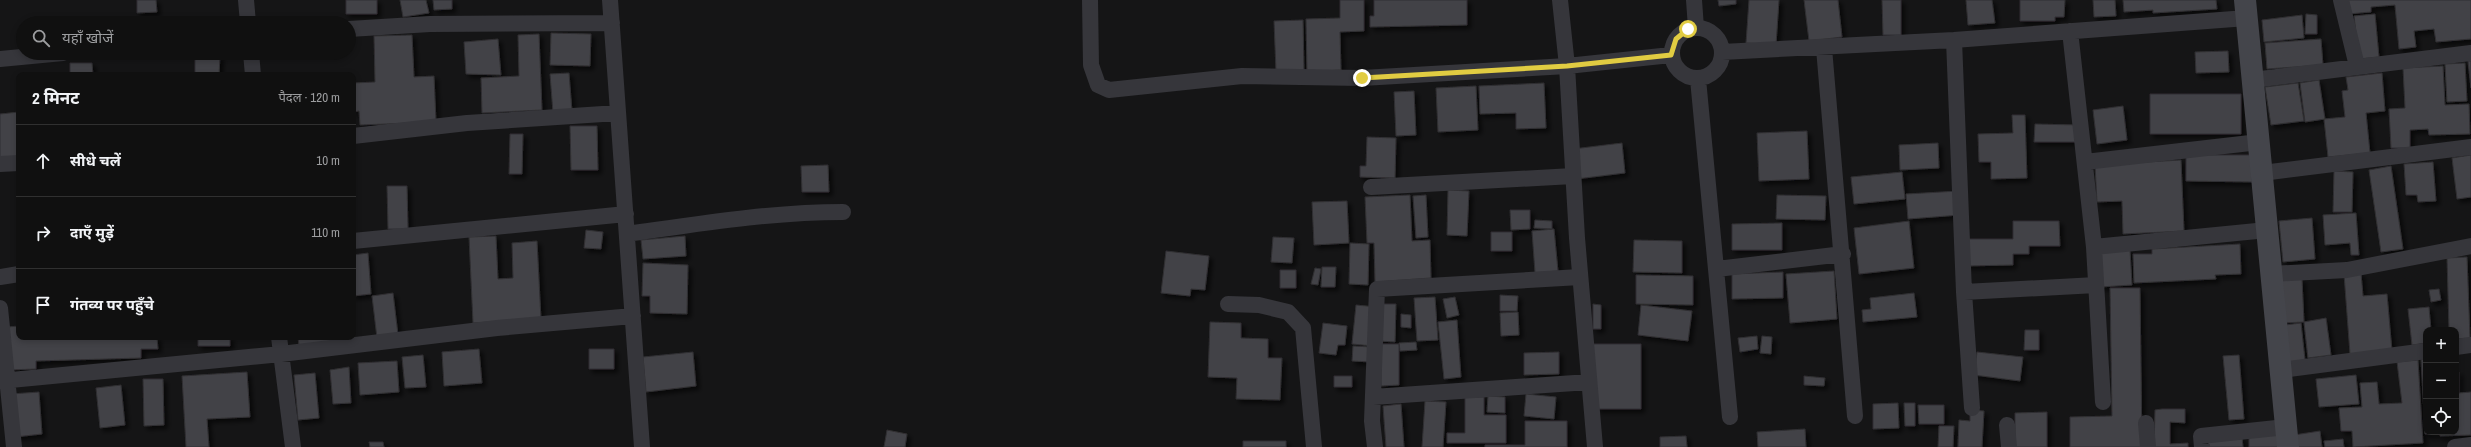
<!DOCTYPE html>
<html lang="hi">
<meta charset="utf-8">
<style>
body{margin:0;font-family:"Archivo Narrow","Noto Sans Devanagari",sans-serif;background:#191919;color:#f1f3f6}
.controls{position:absolute;right:12px;bottom:12px;display:grid;overflow:hidden;border-radius:8px;box-shadow:0 2px 6px #0003}
.controls button{width:36px;height:36px;display:grid;place-items:center;padding:0;border:0;border-bottom:1px solid #303030;background:#101010;color:#f1f3f6;font:20px sans-serif}
.stop{position:absolute;width:12px;height:12px;margin:-9px;border:3px solid #e1cc42;border-radius:50%;background:#fff}
.stop.end{background:#e1cc42;border-color:#fff;box-shadow:0 1px 4px #0008}
.list{margin:0;padding:0;list-style:none}
h2{display:flex;justify-content:space-between;align-items:center;height:52px;margin:0;padding:0 16px;font-size:17px}
h2 small{font-size:13px;font-weight:400;color:#9c9d9f}
.list li{display:grid;grid-template-columns:26px 1fr auto;gap:12px;align-items:center;box-sizing:border-box;height:72px;padding:0 16px;border-top:1px solid #303030}
.list b{display:block;font-size:15px;white-space:nowrap}
.list em{font-size:13px;font-style:normal;color:#9c9d9f}
.icon{flex:none;width:22px;height:22px;fill:none;stroke:currentColor;stroke-width:2;stroke-linecap:round;stroke-linejoin:round}
.map{position:relative;flex:none;width:2471px;height:447px;overflow:hidden}
.search{position:absolute;background:#101010;box-shadow:0 2px 6px #0003;left:16px;top:16px;width:340px;height:44px;display:flex;align-items:center;gap:10px;box-sizing:border-box;padding:0 14px;border-radius:22px;color:#9c9d9f;font-size:15px}
.panel{position:absolute;background:#101010;box-shadow:0 2px 6px #0003;left:16px;top:72px;width:340px;height:268px;border-radius:8px}
.map>svg:first-child{display:block}
</style>
<div class="map">
<svg width="2471" height="447" viewBox="0 0 2471 447">
<defs>
<filter id="shadow"><feDropShadow dx="3.5" dy="3.5" stdDeviation="2" flood-color="#0009"/></filter>
</defs>
<rect width="100%" height="100%" fill="#151516"/>
<!-- building -->
<path fill="#424246" stroke="#302f32" filter="url(#shadow)" d="M137,0H156L157,12L137,13Z
M346,0H377V14H346Z
M400,0H426L429,13L403,17Z
M433,0H452V9L434,10Z
M1340,0H1364V31L1340,32L1341,70L1307,72L1306,19L1340,18Z
M1374,0H1467V25L1370,27V16H1374Z
M1718,0H1736V4L1719,6Z
M1749,0H1779L1776,45L1746,43Z
M1804,0H1838L1842,37L1809,41Z
M1882,0H1901V35H1883Z
M1966,0H1992L1995,23L1968,25Z
M2020,0H2065L2064,17H2055V21H2020Z
M2093,0H2115L2116,16L2094,17Z
M2123,0H2216L2217,9L2153,13V10L2124,12Z
M2347,0H2471V39L2436,42L2434,29L2414,31L2416,47L2399,49L2395,5L2371,7V12L2348,14Z
M2306,14L2317,15V34H2305Z
M2375,14L2379,57L2359,59L2354,16Z
M2302,15L2304,38L2264,42L2262,20Z
M1303,20L1304,71L1276,72L1274,21Z
M551,33L591,34L590,66L550,65Z
M539,34L542,110L482,113L481,78L519,76L518,35Z
M412,35L414,77L434,76L436,122L360,125L359,111L354,112L353,83L375,82L374,36Z
M498,39L501,75L466,74L464,42Z
M2321,39L2323,65L2267,69L2265,43Z
M2228,51L2229,72L2196,73L2195,52Z
M195,55L220,56L219,75H195Z
M2468,61H2471V88Z
M70,63H92L93,75H70Z
M2465,63L2467,101L2447,102L2445,64Z
M2443,66L2445,105L2469,104L2470,134L2429,135L2428,129L2410,130V148H2391L2389,109L2405,108L2403,68Z
M569,73L572,111L553,113L550,74Z
M2382,73L2385,111L2366,113L2370,153L2328,157L2324,119L2345,117L2342,91L2348,90L2346,77Z
M2319,80L2325,119L2305,122L2300,83Z
M1544,83L1546,128L1516,129V113L1480,114L1479,86Z
M2298,83L2304,121L2271,125L2265,87Z
M1476,86L1478,130L1438,132L1436,88Z
M1414,91L1416,135L1396,136L1394,92Z
M2150,94H2241V134H2150Z
M2123,106L2127,140L2097,144L2093,110Z
M19,112V156L0,158V114Z
M2012,115H2025L2027,178L1991,179V162H1979L1978,134L2013,133Z
M2035,124L2079,125L2078,142H2034Z
M570,126H597L598,170H571Z
M1807,131L1809,179L1759,181L1757,133Z
M510,134H523L522,174H509Z
M1367,137L1396,138L1395,178L1360,177V166H1366Z
M1622,143L1625,173L1576,179L1573,149Z
M1938,143L1939,168L1900,170L1899,145Z
M2186,155H2252V182L2186,181Z
M2471,155V197L2457,199L2452,158Z
M2181,160L2184,231L2123,234L2122,201L2097,202L2095,165Z
M2433,162L2436,201L2418,202L2417,195H2406L2404,164Z
M828,165L829,192H802L801,166Z
M2391,166L2403,249L2381,252L2369,170Z
M2334,171L2353,172L2352,212H2333Z
M1902,172L1905,199L1854,204L1851,177Z
M387,186H407L408,229H388Z
M1448,190L1469,191L1467,236L1447,235Z
M1959,191L1960,215L1908,219L1906,194Z
M1410,195L1412,241L1430,240L1431,278L1375,282L1374,243H1367L1365,197Z
M1426,195L1428,237L1416,238L1413,196Z
M1777,195L1826,196L1825,220L1776,219Z
M1347,201L1349,243L1314,245L1312,202Z
M1510,210H1530V229L1511,230Z
M2356,213L2359,255H2351L2350,243L2325,245L2323,215Z
M2312,218L2315,259L2283,262L2279,221Z
M1535,220L1552,221V229L1534,228Z
M1909,221L1914,268L1859,274L1854,228Z
M2013,221H2059L2060,246H2029V254H2013V265L1966,266V239H2013Z
M1782,223V250H1732V224Z
M1554,229L1558,271L1535,273L1532,231Z
M586,230L603,232L601,249L584,248Z
M1491,232H1512V251H1491Z
M496,236L498,279L513,278L512,243L537,241L541,319L473,323L469,237Z
M685,236L686,256L643,259L641,240Z
M1273,237L1294,238L1292,263L1271,262Z
M1634,240L1682,241V273L1633,272Z
M1350,243L1369,244L1368,285L1349,284Z
M2240,244L2241,274L2215,275L2216,279L2134,283L2133,254H2152V249Z
M2130,250L2132,285L2100,287L2098,252Z
M1166,251L1209,256L1205,290L1191,289L1190,296L1161,293Z
M368,253L371,294L353,296V255Z
M2467,257L2470,338L2456,339V330H2449L2447,258Z
M643,263L688,265L687,314L650,313V296H642Z
M1322,267H1336L1335,287H1321Z
M1315,268L1321,269L1318,285L1311,284Z
M1280,270H1296V288H1280Z
M1834,271L1837,319L1790,323L1786,274Z
M1783,272V298L1732,299V274Z
M2361,273L2363,296L2387,294L2392,351L2350,354L2344,274Z
M1636,275L1693,276V305L1636,304Z
M2302,279L2304,322L2282,323L2281,280Z
M2110,288H2140L2142,447H2070V417L2112,416Z
M2439,289L2441,300L2431,302L2429,290Z
M393,293L398,335L377,338L372,296Z
M1914,293L1917,317L1863,322L1862,310L1871,309L1870,298Z
M1500,295L1518,296L1517,311H1500Z
M1435,297L1438,340L1417,341L1414,298Z
M1455,297L1459,315L1447,318L1443,299Z
M1379,304H1396L1395,342L1379,341Z
M1593,304L1601,305V329H1593Z
M1356,305L1377,307L1373,346L1352,344Z
M1641,305L1692,311L1688,341L1638,335Z
M2429,307L2431,330H2426V343L2412,345L2408,309Z
M1518,312L1519,335L1501,336L1500,313Z
M1401,314L1411,315V328L1401,327Z
M2326,318L2331,355L2308,358L2304,322Z
M1457,320L1461,377L1444,379L1438,322Z
M1210,322L1241,323V338L1268,339V358H1282L1280,400L1236,399L1237,378L1208,377Z
M1323,323L1347,326L1345,345H1338L1336,355L1319,353Z
M2301,323L2305,360L2289,362L2285,325Z
M19,326V337H157L158,349H141V358L36,361V369L8,370L7,327Z
M2025,330H2039V350H2024Z
M1757,336L1758,349L1740,352L1738,338Z
M1762,336L1772,337L1771,354L1760,353Z
M198,337H230V346H198Z
M298,337H338L339,342L299,346Z
M1416,342L1417,350L1400,351L1399,343Z
M1381,344H1399V385L1381,386Z
M1591,344H1641V409H1597Z
M1353,346L1372,347L1371,362L1352,361Z
M479,349L482,383L444,386L442,352Z
M589,349H614V369H589Z
M693,352L696,386L646,392L643,357Z
M1559,352V374L1524,375V353Z
M1977,352L2023,357L2020,381L1974,375Z
M423,355L426,387L405,388L402,357Z
M2239,355L2244,419L2229,420L2223,356Z
M2421,359H2426V432H2456V372H2459V393L2471,392V435L2440,436V434H2425Z
M2418,360L2423,443L2353,447L2352,431H2341L2339,408L2362,407L2360,383L2377,382L2379,404L2402,403L2397,362Z
M397,361L399,392L360,395L358,363Z
M349,367L351,403L333,404L330,370Z
M247,372L250,417L207,419L209,447H186L182,376Z
M315,373L319,418L298,420L294,375Z
M2356,375L2359,404L2319,407L2316,379Z
M1334,376H1352V387H1334Z
M1804,376L1825,378L1824,386L1804,385Z
M143,379H163L164,425L144,426Z
M121,385L125,425L100,428L96,388Z
M39,392L42,434L15,437L11,394Z
M1526,394L1556,397L1554,419L1524,416Z
M1488,396L1505,397V413L1487,412Z
M1465,397H1484V415H1506V443H1447V433H1465Z
M1425,401L1446,402L1443,447H1422Z
M1898,403L1899,428L1873,429V404Z
M1904,403H1915V426H1905Z
M1401,404L1404,447H1386L1383,406Z
M1918,405H1944V424H1919Z
M2162,409H2185V423L2170,422V444L2188,443V447H2154L2155,410Z
M1970,410L1984,411L1982,447H1958L1959,420L1970,421Z
M2047,412V447H2015V413Z
M1525,421H1567V447H1485V445H1525Z
M1939,426H1954L1953,447H1938Z
M1805,429L1806,447H1758L1757,432Z
M887,430L907,434L905,447H884Z
M2320,431L2322,447H2296L2294,435Z
M2281,433L2282,447H2249V436Z
M1686,436L1687,447H1660V437Z
M2242,437L2243,447H2209L2208,440Z
M2343,439L2344,447H2325L2324,441Z
M1243,441H1286V447H1243Z
M369,442H383L384,447H370Z"/>
<g fill="none" stroke-linecap="round" stroke-linejoin="round">
<!-- street -->
<path stroke="#36363b" stroke-width="16" d="M246,0L248,23
M610,0L642,447
M1090,0L1091,65L1098,85L1109,90L1242,76L1362,78L1567,66L1577,238L1595,447
M1560,0L1567,66L1671,55
M1694,0L1696,28
M2341,0L2357,66
M1672 53a25 25 0 1 1 50 0a25 25 0 1 1-50 0Z
M349,29L430,24L612,23
M2070,31L2094,247L2267,230
M1954,40L1964,292L1972,408
M1824,48L1855,416
M1722,52L1954,40L2247,18
M251,53L253,75
M0,59L63,53
M1698,79L1730,417
M2253,80L2471,53
M353,136L467,123L618,113
M2085,162L2259,142
M0,164L19,163
M2262,173L2471,147
M1371,187L1573,176
M627,234C698,224 770,212 843,212
M353,241L626,214
M2094,247L2103,402
M1717,269L1843,254
M2271,274L2347,270L2471,246
M0,277L19,274
M1964,292L2096,285
M1228,304L1259,305L1288,312L1303,328L1314,447
M0,308L14,447
M279,337L293,447
M2456,347L2471,345
M2281,370L2426,351
M0,381L281,354L497,328L633,316
M1373,397L1589,382
M2146,423L2148,447
M2007,425L2009,447
M1375,447L1372,421L1377,289L1580,277
M2202,447L2201,436L2286,427
M2455,447L2471,445"/>
<!-- secondary -->
<path stroke="#44454b" stroke-width="22" d="M2245,0L2288,447"/>
</g>
<g fill="none" stroke-linecap="round" stroke-linejoin="round">
<!-- route -->
<path stroke="#e1cc42" stroke-width="5" d="M1362,78L1567,66L1671,55L1676,39L1688,29"/>
</g>
</svg>
<div class="controls">
<button>+</button>
<button>−</button>
<button><svg class="icon" aria-label="locate" viewBox="0 0 24 24"><circle cx="12" cy="12" r="6"/><path d="M12 2v4M12 18v4M2 12h4M18 12h4"/></svg></button>
</div>
<div class="stop" style="left:1688px;top:29px"></div>
<div class="stop end" style="left:1362px;top:78px"></div>
<div class="search"><svg class="icon" aria-label="search" viewBox="0 0 24 24"><circle cx="10" cy="10" r="6"/><path d="M15 15l6 6"/></svg>यहाँ खोजें</div>
<section class="panel">
<h2>2 मिनट<small>पैदल · 120 m</small></h2>
<ul class="list">
<li><svg class="icon" aria-label="ahead" viewBox="0 0 24 24"><path d="M12 20V5M6 11l6-6 6 6"/></svg><div><b>सीधे चलें</b></div><em>10 m</em></li>
<li><svg class="icon" aria-label="right" viewBox="0 0 24 24"><path d="M7 20v-9h11M14 6l5 5-5 5"/></svg><div><b>दाएँ मुड़ें</b></div><em>110 m</em></li>
<li><svg class="icon" aria-label="arrive" viewBox="0 0 24 24"><path d="M6 21V4h12l-3 4 3 4H6"/></svg><div><b>गंतव्य पर पहुँचे</b></div></li>
</ul>
</section>
</div>
